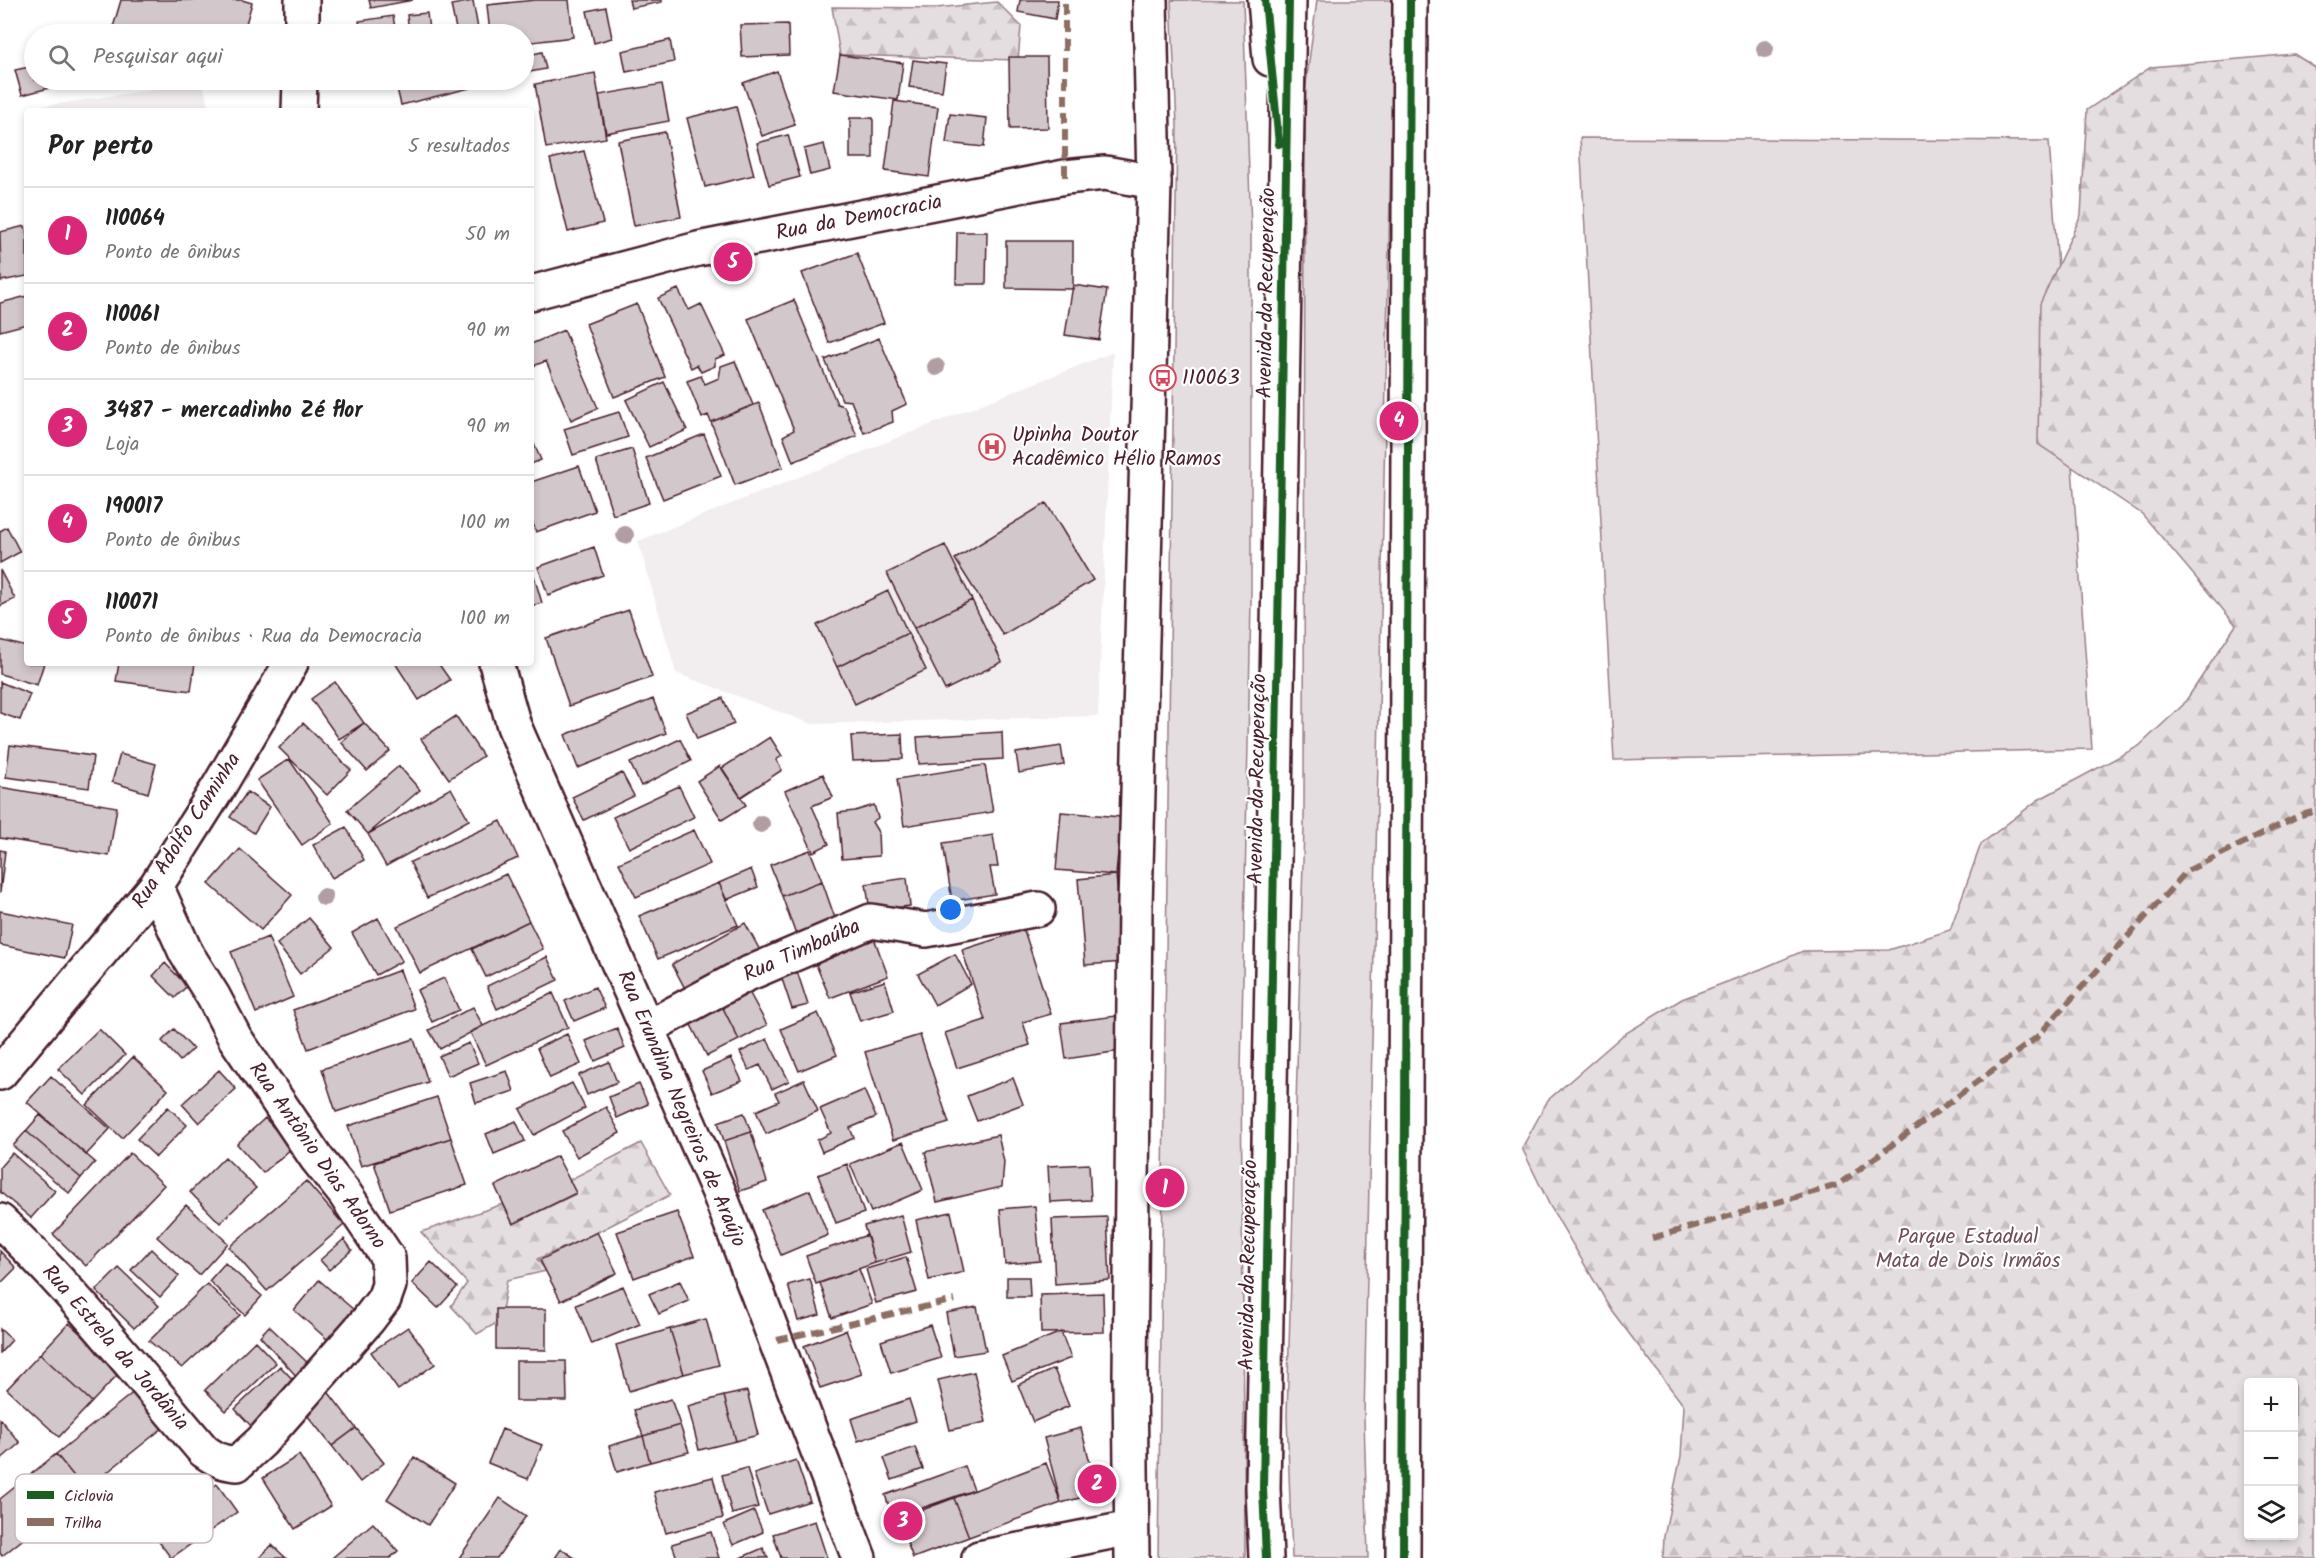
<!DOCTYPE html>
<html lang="pt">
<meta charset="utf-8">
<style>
body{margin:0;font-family:Kalam,sans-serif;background:#f6f6f6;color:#222}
.controls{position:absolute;right:18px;bottom:18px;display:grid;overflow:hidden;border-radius:6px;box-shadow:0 3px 9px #0003}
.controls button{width:54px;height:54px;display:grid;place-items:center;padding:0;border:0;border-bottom:2px solid #e0e0e0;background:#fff;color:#222;font:30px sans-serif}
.you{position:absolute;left:951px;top:910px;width:21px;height:21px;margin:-15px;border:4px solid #fff;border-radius:50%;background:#1a73e8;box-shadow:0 0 0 9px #1a73e833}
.badge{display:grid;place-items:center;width:39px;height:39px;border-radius:50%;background:#db2777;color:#fff;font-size:20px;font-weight:700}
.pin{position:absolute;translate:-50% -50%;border:3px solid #fff;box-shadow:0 2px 6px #0006}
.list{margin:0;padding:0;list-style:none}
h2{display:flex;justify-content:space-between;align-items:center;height:78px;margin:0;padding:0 24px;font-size:26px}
h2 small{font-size:20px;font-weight:400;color:#767676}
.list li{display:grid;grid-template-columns:39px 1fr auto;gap:18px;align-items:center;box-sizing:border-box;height:96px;padding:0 24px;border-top:2px solid #e0e0e0}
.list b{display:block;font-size:22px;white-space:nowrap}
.list p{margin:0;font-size:20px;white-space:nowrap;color:#767676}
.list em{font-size:20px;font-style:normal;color:#767676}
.icon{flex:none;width:33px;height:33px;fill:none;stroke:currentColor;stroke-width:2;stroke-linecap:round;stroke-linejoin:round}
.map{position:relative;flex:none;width:2316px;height:1558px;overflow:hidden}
.search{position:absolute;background:#fff;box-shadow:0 3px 9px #0003;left:24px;top:24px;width:510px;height:66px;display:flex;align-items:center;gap:15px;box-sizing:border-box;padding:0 21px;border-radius:33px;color:#767676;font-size:22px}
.panel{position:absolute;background:#fff;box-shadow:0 3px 9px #0003;left:24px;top:108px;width:510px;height:558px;border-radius:6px}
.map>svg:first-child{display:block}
</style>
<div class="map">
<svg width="2316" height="1558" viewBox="0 0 2316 1558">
<defs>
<pattern id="forest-firs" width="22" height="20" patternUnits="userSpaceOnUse" patternTransform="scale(1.5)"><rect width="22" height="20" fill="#e5dee0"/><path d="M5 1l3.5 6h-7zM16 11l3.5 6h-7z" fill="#c6bec0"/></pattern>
</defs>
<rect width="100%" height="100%" fill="#fff"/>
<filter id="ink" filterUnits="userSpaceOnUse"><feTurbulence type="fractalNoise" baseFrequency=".0167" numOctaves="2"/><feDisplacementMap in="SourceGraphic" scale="12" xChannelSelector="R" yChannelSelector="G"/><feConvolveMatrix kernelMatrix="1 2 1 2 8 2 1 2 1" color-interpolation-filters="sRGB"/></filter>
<g filter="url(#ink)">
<!-- built -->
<path fill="#f2eeef" d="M203,82L209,111H38L37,107Z
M1113,352L1098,716L812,724L676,673L638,541Z"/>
<!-- green -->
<path fill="#e5dee0" stroke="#987e86" stroke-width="1.5" d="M1171,0L1243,1L1251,230V603L1241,1070L1245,1558H1158L1177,125Z
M1317,0H1392V100L1364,1418L1368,1558H1292L1287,1416L1304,827L1305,92Z
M1580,138L2049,141L2092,749L1614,760Z"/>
<!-- forest -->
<path fill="url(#forest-firs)" stroke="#987e86" stroke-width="1.5" fill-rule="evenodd" d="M997,2L1021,26L1018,60L840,55L832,7L936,8Z
M2294,54L2316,68V1558H1663L1664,1536L1681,1456L1684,1406L1612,1311L1550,1206L1522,1148L1548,1100L1623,1035L1682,999L1761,969L1803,951L1889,950L1950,930L1981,844L2038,800L2139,746L2183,705L2236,625L2142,514L2038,444L2040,304L2081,215L2087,110L2151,67ZM2294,1382V1536H2248V1382Z
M641,1143L670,1195L584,1239L537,1259L546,1271L507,1280L503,1305L495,1324L477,1334L451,1306L467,1283L421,1232L503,1204L513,1224L576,1194L569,1180Z"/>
<!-- building -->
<path fill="#d2c7cb" stroke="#4a1f2b" stroke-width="1.5" d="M121,0H242L252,3L243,34H111Z
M369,0H413L371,8Z
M535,0H569L573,37L524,43V34H490L487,5Z
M629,0H662V2L631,8Z
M1020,0H1058L1055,19L1018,12Z
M473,1L479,34H457L451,5Z
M606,7L612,38L594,43L587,11Z
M427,13L429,30L409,32L407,15Z
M393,16L396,34H362L359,21Z
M788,24L789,55L742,57L740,25Z
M670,40L674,62L626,72L622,51Z
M542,52L546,69L524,73V56Z
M840,55L903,63L898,100L834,91Z
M1009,57H1047L1048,128L1010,129Z
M913,60L946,64L942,91L909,87Z
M34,66V80H56L57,86L22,95L15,70Z
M777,71L795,125L762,136L743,83Z
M595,73L606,138L546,148L535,84Z
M395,80H472L474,87L401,105Z
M662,84L669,121L606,133L599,95Z
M894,101L938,107L929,177L885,171Z
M736,106L754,175L705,187L687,118Z
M950,114L987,118L984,147L946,143Z
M850,118H873V158H850Z
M665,132L681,217L634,226L618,141Z
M788,135L800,177L769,185L757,143Z
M824,144L830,170L810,175L804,149Z
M584,151L603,223L568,232L550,159Z
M25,226L27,236V276L1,281L0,232Z
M957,232H987L986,284H956Z
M1006,241H1073V289L1006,288Z
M857,253L884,323L829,343L802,273Z
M1073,285L1107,290L1099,340L1065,335Z
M678,289L689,310L701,304L725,355L715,359V366L701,372L697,365L691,368L658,298Z
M27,296V324L0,331V303Z
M794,300L837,404L844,406L857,436L793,462L783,436L794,430L748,319Z
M637,304L665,377L614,397L586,324Z
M564,330L598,408L571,420L546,361L531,367V344Z
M879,338L907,404L892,411L893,422L864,433L851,401L842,400L825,360Z
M735,361L753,405L711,422L708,415L702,418L687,381L701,376L705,384L719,378L721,366Z
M664,382L687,430L649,447L626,400Z
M759,403L783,467L735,485L711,422Z
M619,412L628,437L573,455L564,429Z
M704,434L721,476L663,499L646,458Z
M531,437L541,460L531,464Z
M632,449L649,503L613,515L596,460Z
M579,466L595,511L536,532L531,518V482Z
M1046,503L1093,580L1003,635L955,559Z
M7,527L20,552L0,563V531Z
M945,545L972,600L914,628L887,573Z
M594,547L603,575L548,595L538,567Z
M531,566L542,603L531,606Z
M0,570L15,599L0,606Z
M888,591L908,633L837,667L817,625Z
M972,600L1002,662L945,690L914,628Z
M629,610L652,677L569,706L546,638Z
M908,633L926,670L855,704L837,667Z
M0,640L27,647V663H44L37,685L0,674Z
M119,663H195L191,691L116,681Z
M395,663H438L450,680L419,700Z
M0,682L30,694L20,720L0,713Z
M335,682L364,723L339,739L311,699Z
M723,698L734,724L697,739L686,713Z
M653,699L666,733L578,768L565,735Z
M456,716L483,756L449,779L421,739Z
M303,723L351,770L327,795L279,748Z
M364,723L390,751L367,771L341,742Z
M1002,732L1003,759L919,764L917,737Z
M902,734L903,759L853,761L851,736Z
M770,737L782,756L776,760L782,770L741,797L722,768Z
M680,739L691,761L641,786L630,763Z
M10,745L93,756L89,788L6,777Z
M1061,746L1064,765L1019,773L1016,753Z
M120,754L156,764L148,793L112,782Z
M289,759L333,823L302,845L257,780Z
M985,765L993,812L904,826L897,779Z
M399,766L420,790L368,834L347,810Z
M720,766L746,805L722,820L697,781Z
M622,773L634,796L584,820L572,797Z
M823,774L833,797L812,806L829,844L813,852L785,791Z
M679,786L694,817L629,848L613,817Z
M0,787L117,807L109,856L0,838Z
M451,788L469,820L386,866L368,834Z
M247,792L270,807L254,833L230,817Z
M874,805L878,818L872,822L878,832L879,856L842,859L838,813L855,811Z
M1061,812L1121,817L1116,875L1056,870Z
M501,821L518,858L427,898L410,862Z
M346,827L364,860L332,878L313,845Z
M694,830L710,864L636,897L619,863Z
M993,835L998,867H990L995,894L952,901L943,843Z
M240,849L292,895L261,930L209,884Z
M0,850L5,851L0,893Z
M810,850L822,881L782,896L770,865Z
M751,869L758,887L726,900L719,883Z
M506,874L529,921L420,973L397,926Z
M1116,875L1123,962L1085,965L1078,879Z
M907,878L910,906L870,911L866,884Z
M822,881L836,921L796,935L782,896Z
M719,883L738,925L658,959L639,916Z
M0,911L72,925L65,958L0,945Z
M309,918L334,947L300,974L277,944Z
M378,918L402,961L376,975L352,933Z
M529,921L543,949L486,977L472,949Z
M745,923L762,954L688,994L672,964Z
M1024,930L1051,1014L1023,1022L1030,1045L957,1068L945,1033L985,1020L962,950Z
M268,937L293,997L256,1013L231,952Z
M874,938L888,976L830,998L814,960Z
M955,954L971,984L935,1005L918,974Z
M547,957L558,980L497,1009L487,986Z
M165,963L187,986L175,998L153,976Z
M796,968L808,1005L792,1009L780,973Z
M400,970L414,1009L308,1049L293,1010Z
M444,978L459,1010L432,1022L417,990Z
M885,981L894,1011L860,1021L850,992Z
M595,987L605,1008L574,1021L565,1001Z
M748,990L767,1025L739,1040L721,1004Z
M553,993L568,1027L486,1065L470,1032Z
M721,1004L739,1040L707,1056L689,1021Z
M473,1007L483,1026L440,1049L429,1030Z
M818,1013L837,1055L799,1071L781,1029Z
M1116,1016L1120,1051L1066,1059L1061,1023Z
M617,1028L625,1048L595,1061L586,1041Z
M99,1029L125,1055L85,1095L58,1069Z
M174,1029L193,1049L180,1061L162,1041Z
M567,1034L581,1064L550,1078L537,1048Z
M920,1035L949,1123L893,1140L865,1052Z
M414,1039L428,1082L336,1112L322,1069Z
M767,1039L789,1081L772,1089L760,1065L749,1070L740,1052Z
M469,1043L478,1063L448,1076L439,1056Z
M133,1057L168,1090L122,1138L87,1105Z
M731,1058L742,1081L712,1093L702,1071Z
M609,1062L617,1082L587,1095L579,1075Z
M219,1070L236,1089L199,1123L182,1104Z
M507,1071L514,1091L476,1103L470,1083Z
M51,1076L110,1129L86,1155L27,1102Z
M1013,1078L1023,1104L977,1121L967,1096Z
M804,1080L818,1111L766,1134L756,1111L779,1101L775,1093Z
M572,1083L585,1108L534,1135L520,1109Z
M639,1084L648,1104L617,1118L609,1097Z
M864,1090L876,1117L850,1128L854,1138L822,1152L817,1140L831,1133L820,1109Z
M437,1097L451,1138L361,1166L348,1126Z
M168,1107L187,1125L156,1157L137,1139Z
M606,1107L620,1133L577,1157L562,1131Z
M744,1113L751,1132L724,1141L718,1122Z
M40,1115L95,1162L81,1178L26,1131Z
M265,1118L292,1148L263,1173L237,1144Z
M516,1121L525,1141L494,1154L486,1134Z
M26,1131L81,1178L69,1193L13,1146Z
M751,1132L767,1182L740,1191L724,1141Z
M998,1135L1004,1162L1002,1187L937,1202L925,1152Z
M451,1138L467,1185L390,1210L374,1163Z
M903,1142L923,1190L871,1212L850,1164Z
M12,1153L55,1191L31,1218L0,1192V1167Z
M130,1153L164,1185L86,1266L53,1234Z
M557,1156L576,1193L513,1224L495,1186Z
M225,1157L256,1188L220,1223L190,1192Z
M847,1164L864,1213L836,1223L818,1175Z
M1089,1164L1091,1200L1050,1202L1048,1166Z
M306,1181L344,1225L267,1291L229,1247Z
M810,1190L828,1235L781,1255L762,1210Z
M186,1205L228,1243L199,1275L157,1237Z
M1035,1206L1040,1261L1005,1264L1000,1209Z
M677,1212L694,1256L634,1278L617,1232Z
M951,1212L964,1272L929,1280L916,1220Z
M901,1215L911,1252L875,1263L864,1226Z
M1107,1217L1110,1280L1055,1284L1052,1219Z
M597,1232L617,1273L561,1301L540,1260Z
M867,1235L875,1263L816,1284L806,1256Z
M344,1239L352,1250L329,1270L320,1260Z
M151,1249L179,1276L160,1297L131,1270Z
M0,1251L16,1268L0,1284Z
M906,1257L917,1292L876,1303L866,1269Z
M431,1262L457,1287L438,1308L412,1283Z
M225,1263L262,1296L245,1315L209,1281Z
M119,1268L159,1306L134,1328L96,1291Z
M859,1269L872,1304L832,1318L820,1283Z
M1007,1277H1029L1030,1297H1007Z
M810,1279L820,1315L798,1321L788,1285Z
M319,1280L354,1310L328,1340L294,1310Z
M680,1281L689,1301L659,1314L649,1294Z
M207,1284L240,1315L182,1368L149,1341Z
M623,1286L640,1324L592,1344L576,1305Z
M1103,1293L1104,1332L1041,1333L1040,1295Z
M977,1307L986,1351L954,1356L946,1313Z
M496,1309H546V1350L496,1349Z
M706,1319L719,1365L684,1374L670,1329Z
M69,1323L121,1371L92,1402L40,1354Z
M930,1325L941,1358L891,1373L881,1341Z
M269,1326L310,1365L298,1378L260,1336Z
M408,1327L435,1364L398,1390L371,1352Z
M0,1329L12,1340L0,1353Z
M670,1329L684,1374L629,1391L616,1345Z
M846,1330L862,1374L820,1388L804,1346Z
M1061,1332L1071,1358L1012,1381L1002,1356Z
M255,1341L276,1363L226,1411L205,1390Z
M40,1354L92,1402L59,1437L7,1389Z
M516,1361H566L567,1401H516Z
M280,1366L297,1384L252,1427L235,1409Z
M1054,1369L1069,1406L1033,1422L1018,1385Z
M974,1372L986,1422L950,1430L938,1380Z
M145,1383L174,1419L85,1490L56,1454Z
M323,1385L356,1428L332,1446L299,1405Z
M747,1391L758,1435L736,1441L724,1396Z
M724,1396L736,1441L699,1450L688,1406Z
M671,1399L680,1425L643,1436L634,1410Z
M909,1399L916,1421L858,1441L851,1419Z
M0,1419L20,1443L0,1460Z
M680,1425L689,1452L650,1462L643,1436Z
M356,1428L384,1463L360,1482L332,1446Z
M1081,1428L1098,1493L1061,1503L1044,1438Z
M502,1429L542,1445L528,1479L488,1463Z
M643,1436L650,1462L617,1472L609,1446Z
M915,1447L923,1469L892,1480L884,1458Z
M56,1454L85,1490L2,1556L0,1553V1499Z
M299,1455L331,1506L295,1529L263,1478Z
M414,1457L455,1483L428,1525L387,1499Z
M796,1460L810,1501L768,1514L754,1474Z
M1046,1463L1061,1503L969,1537L954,1498Z
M965,1466L974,1490L893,1518L885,1495Z
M747,1468L758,1507L732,1514L722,1475Z
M713,1477L723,1518L666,1533L654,1492Z
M217,1484L237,1512L171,1558L151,1531Z
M500,1498L526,1516L497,1558H459Z
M954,1498L969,1537L913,1558L898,1519Z
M754,1511L763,1532L733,1545L724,1524Z
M815,1521L827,1558H781L773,1534Z
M373,1523L398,1551L390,1558H332Z
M711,1532L719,1558H677L672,1544Z
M272,1545L286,1558H259Z
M763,1548L768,1558H740Z
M561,1549L575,1558H555Z"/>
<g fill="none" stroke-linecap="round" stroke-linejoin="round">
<!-- minor casing -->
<g stroke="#4a1f2b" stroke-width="38">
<path id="minor" d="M302,34V0
M299,111L300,80
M531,293L698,249L1065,177L1105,173L1154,182
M496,663L514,726L718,1190L859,1558
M647,1028L745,975L871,921L926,930L1038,909
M0,1073L156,886L218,788L291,663
M0,1221C74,1291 138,1374 204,1451C215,1459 223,1463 237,1464L262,1441L368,1320L384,1299L389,1285L388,1258L345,1194L317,1159L235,1038L213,996L186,953L156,886
M979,1558L1131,1528"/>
</g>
<!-- secondary casing -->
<g stroke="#4a1f2b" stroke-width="38">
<path id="secondary" d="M1132,1558L1130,1375L1135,906L1154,182L1150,0"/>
</g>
<!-- trunk casing -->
<g stroke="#4a1f2b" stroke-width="38">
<path id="trunk" d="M1265,0L1270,59
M1266,1558L1263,1488L1289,0
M1403,1558L1410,0"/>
</g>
<!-- minor -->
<use href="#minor" stroke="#fff" stroke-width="33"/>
<!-- secondary -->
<use href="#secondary" stroke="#fff" stroke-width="33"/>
<!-- trunk -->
<use href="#trunk" stroke="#fff" stroke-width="33"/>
<!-- quiet -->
<path stroke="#8d6e63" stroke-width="6" stroke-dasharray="12 6" stroke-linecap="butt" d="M1065,177V0
M1652,1238L1838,1185L2036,1038L2187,871L2298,816L2316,811
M777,1340L955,1300"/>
<!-- cycleway casing -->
<g stroke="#fff" stroke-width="11">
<path id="cycleway" d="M1265,0L1279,144
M1266,1558L1263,1488L1289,0
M1403,1558L1410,0"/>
</g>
<!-- cycleway -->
<use href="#cycleway" stroke="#1b5e20" stroke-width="8"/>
</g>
<!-- trees -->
<g fill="#b19ea3">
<circle cx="1765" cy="49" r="9"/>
<circle cx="936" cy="367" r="9"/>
<circle cx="625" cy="535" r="9"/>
<circle cx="761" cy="824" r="9"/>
<circle cx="324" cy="897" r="9"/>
</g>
</g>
<!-- icons -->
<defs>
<g id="bus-ring" transform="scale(1.35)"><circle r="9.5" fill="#fff" stroke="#d1495b" stroke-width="1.5"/><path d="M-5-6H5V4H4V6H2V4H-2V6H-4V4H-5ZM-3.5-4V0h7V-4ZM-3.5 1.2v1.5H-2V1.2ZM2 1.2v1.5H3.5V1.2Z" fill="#d1495b"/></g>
<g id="hospital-ring" transform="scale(1.35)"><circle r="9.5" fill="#fff" stroke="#d1495b" stroke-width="1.5"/><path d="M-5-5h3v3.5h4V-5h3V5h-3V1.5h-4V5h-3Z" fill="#d1495b"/></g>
</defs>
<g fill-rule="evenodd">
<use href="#bus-ring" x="1163" y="378"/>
<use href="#hospital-ring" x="992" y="447"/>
</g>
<g text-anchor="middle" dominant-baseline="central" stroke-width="4.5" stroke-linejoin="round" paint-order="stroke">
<!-- street labels -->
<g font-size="21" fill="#4a1f2b" stroke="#fff">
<text transform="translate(859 218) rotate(-11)">Rua da Democracia</text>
<text transform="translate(1267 293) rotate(-89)">Avenida da Recuperação</text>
<text transform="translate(1258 779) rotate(-89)">Avenida da Recuperação</text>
<text transform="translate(187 831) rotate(-57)">Rua Adolfo Caminha</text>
<text transform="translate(802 951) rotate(-24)">Rua Timbaúba</text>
<text transform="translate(681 1109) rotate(67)">Rua Erundina Negreiros de Araújo</text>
<text transform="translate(317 1156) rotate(55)">Rua Antônio Dias Adorno</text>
<text transform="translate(1249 1265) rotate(-89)">Avenida da Recuperação</text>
<text transform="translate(115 1348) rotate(49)">Rua Estrela da Jordânia</text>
</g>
<!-- poi labels -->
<g font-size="21" fill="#4a1f2b" stroke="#fff" text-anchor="start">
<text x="1182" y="378">110063</text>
<text x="1012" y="435">Upinha Doutor<tspan x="1012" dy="24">Acadêmico Hélio Ramos</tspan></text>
</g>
<!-- park labels -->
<g font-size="21" fill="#714f58" stroke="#fff">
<text x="1968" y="1237">Parque Estadual<tspan x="1968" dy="24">Mata de Dois Irmãos</tspan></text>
</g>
</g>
<!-- legend -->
<rect x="15" y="1474" width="198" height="69" rx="9" fill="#fff" stroke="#c9bcbf" stroke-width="1.5"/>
<rect x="27" y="1491" width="27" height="8" fill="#1b5e20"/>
<rect x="27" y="1518" width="27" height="8" fill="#8d6e63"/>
<g font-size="16" fill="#4a1f2b">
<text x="64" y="1501">Ciclovia</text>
<text x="64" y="1528">Trilha</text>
</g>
</svg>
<div class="controls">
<button>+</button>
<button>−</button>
<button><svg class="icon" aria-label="layers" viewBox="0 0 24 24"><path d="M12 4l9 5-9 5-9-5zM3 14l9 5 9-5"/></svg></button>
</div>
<div class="you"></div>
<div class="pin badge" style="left:1165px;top:1188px">1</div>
<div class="pin badge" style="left:1097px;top:1484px">2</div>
<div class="pin badge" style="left:903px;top:1521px">3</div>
<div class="pin badge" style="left:1399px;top:421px">4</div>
<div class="pin badge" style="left:733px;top:262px">5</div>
<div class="search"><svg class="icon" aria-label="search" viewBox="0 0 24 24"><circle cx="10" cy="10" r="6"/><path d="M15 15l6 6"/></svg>Pesquisar aqui</div>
<section class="panel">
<h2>Por perto<small>5 resultados</small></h2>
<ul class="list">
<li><span class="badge">1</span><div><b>110064</b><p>Ponto de ônibus</p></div><em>50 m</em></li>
<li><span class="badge">2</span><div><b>110061</b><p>Ponto de ônibus</p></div><em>90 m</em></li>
<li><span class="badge">3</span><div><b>3487 - mercadinho Zé flor</b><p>Loja</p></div><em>90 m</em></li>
<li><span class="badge">4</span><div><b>190017</b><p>Ponto de ônibus</p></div><em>100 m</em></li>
<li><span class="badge">5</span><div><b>110071</b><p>Ponto de ônibus · Rua da Democracia</p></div><em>100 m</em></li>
</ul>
</section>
</div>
